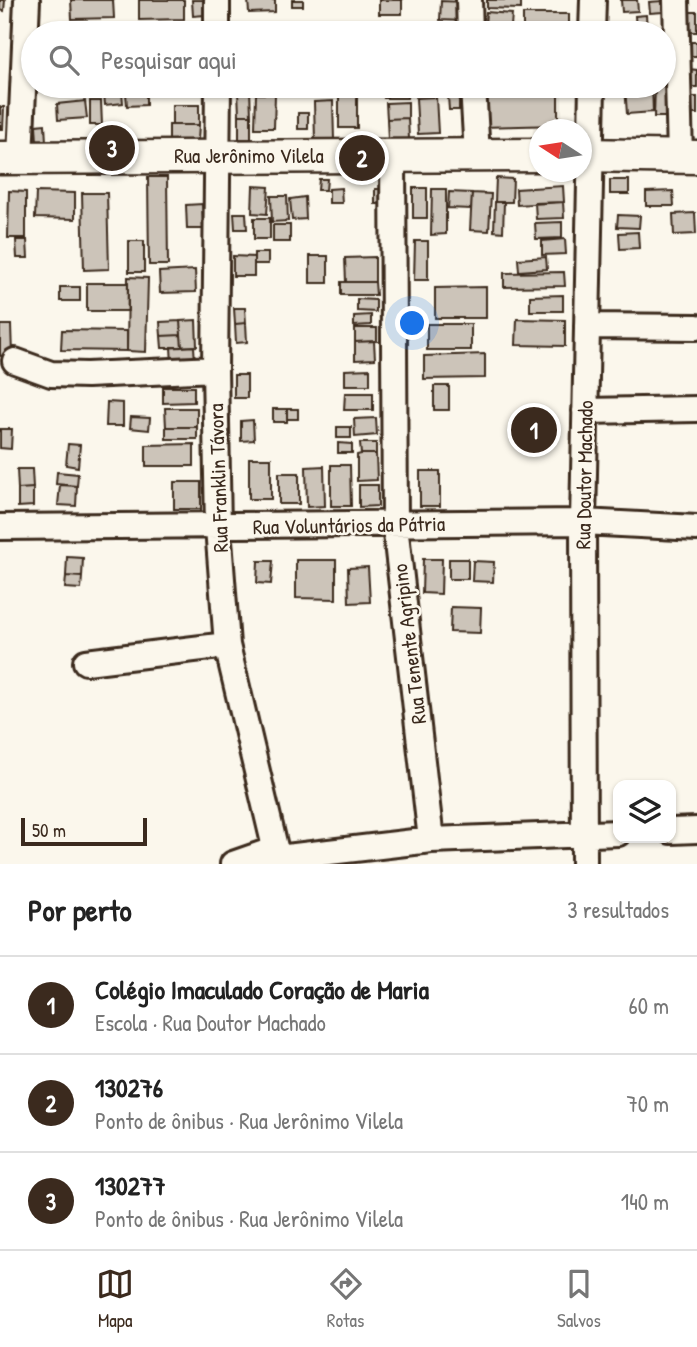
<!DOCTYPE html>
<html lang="pt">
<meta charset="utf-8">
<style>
body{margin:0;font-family:"Patrick Hand",sans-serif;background:#f6f6f6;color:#222}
.controls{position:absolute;right:21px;bottom:21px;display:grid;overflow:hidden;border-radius:14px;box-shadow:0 2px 5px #0004}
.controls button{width:63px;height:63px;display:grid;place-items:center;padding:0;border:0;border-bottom:2px solid #e0e0e0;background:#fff;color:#222;font:35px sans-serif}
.compass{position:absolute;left:529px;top:119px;width:63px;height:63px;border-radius:50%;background:#fff;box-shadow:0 2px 5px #0004;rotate:282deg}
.scale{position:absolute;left:21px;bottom:18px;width:126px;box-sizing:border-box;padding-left:7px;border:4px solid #3b2a1e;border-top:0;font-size:19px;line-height:24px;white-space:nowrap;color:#3b2a1e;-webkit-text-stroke:5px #fbf7ec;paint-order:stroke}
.you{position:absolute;left:413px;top:324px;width:24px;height:24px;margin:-18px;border:5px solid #fff;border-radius:50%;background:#1a73e8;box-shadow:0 0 0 10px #1a73e833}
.badge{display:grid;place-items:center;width:46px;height:46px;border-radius:50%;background:#3b2a1e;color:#fff;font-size:23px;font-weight:700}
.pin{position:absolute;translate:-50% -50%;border:4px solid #fff;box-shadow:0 2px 7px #0006}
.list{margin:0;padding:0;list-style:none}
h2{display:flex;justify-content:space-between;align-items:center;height:91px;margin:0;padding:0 28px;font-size:30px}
h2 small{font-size:23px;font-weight:400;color:#767676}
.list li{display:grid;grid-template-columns:46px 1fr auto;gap:21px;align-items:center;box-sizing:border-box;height:98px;padding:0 28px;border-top:2px solid #e0e0e0}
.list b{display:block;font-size:26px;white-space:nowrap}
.list p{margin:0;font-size:23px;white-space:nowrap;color:#767676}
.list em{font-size:23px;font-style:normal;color:#767676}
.icon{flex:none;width:38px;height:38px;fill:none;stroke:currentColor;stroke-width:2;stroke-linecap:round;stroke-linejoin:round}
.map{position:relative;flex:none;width:697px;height:864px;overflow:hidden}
.search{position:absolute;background:#fff;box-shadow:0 2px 5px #0004;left:21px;right:21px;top:21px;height:77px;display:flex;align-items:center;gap:18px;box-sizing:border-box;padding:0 24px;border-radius:38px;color:#767676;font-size:26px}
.sheet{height:385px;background:#fff}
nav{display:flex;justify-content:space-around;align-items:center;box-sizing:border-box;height:98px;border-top:2px solid #e0e0e0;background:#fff;font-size:19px;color:#767676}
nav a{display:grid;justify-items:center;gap:4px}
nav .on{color:#3b2a1e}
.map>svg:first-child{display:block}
</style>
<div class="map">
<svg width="697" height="864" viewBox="0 0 697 864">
<rect width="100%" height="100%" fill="#fbf7ec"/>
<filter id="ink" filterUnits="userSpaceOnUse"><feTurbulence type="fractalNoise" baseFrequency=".0143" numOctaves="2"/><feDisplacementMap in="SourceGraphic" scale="14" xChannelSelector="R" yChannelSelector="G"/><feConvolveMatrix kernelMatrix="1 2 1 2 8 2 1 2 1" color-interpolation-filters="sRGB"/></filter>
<g filter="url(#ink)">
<!-- built -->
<path fill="#ede8dd" d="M534,86H562V129L540,130L539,136L533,137Z"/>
<!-- building -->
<path fill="#ccc4b9" stroke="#3b2a1e" stroke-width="2" d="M0,0H5L4,11L0,10Z
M71,0H113L114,18L72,19Z
M139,0H184V19L139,20Z
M192,0H205V15L193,16Z
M248,0H275V12L249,13Z
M292,0H303V6H292Z
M379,0H402V14H379Z
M487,0H521V9L487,8Z
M621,0H637L638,11L622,12Z
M441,1L464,2L463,21L440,20Z
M662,1L663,12L650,13L649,2Z
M486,12L512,14L511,27L485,25Z
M690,12H697V32H690Z
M523,14H569V31L523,32Z
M646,15L647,28L636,29L635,16Z
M421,25L451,26V33H420Z
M239,29H250V33H238Z
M486,30L515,32V33H486Z
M689,42H697V56H689Z
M689,69L697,70V87H688Z
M664,79H673L672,117H654L655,86H664Z
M480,86H558V125L482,127Z
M625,86H652L653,112L627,114Z
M385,88H408L407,98H384Z
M238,90H250L251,115H239Z
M122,92L123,103L105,105L104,93Z
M126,93H146V105L127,106Z
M256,94H275L274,128H255Z
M339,95H357V128H339Z
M459,95V110H449L448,96Z
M436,97L438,133L418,134L416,98Z
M686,97H697V114H687Z
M85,101L87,118L58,120L57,104Z
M90,101H101L102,125H90Z
M333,101L334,140H315L314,102Z
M408,102V118L387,119L386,103Z
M172,105H199V125H172Z
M0,107H4L3,129H0Z
M298,113H308V129H298Z
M239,115H251V139H239Z
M408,118L409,139L388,141L387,119Z
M45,124L46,142H37L36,125Z
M169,125H199L198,140L169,141Z
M148,177H167L168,265H149Z
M496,178L513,179L512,202H495Z
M319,179H327L326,190H318Z
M610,180H629V194H610Z
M253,186L269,187L267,214L252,213Z
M563,186L564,202L517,205L516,189Z
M341,188L342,203H329V189Z
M413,188H427V218H413Z
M375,189H386V204H375Z
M432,189H446V234L431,235Z
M9,191L26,192V238H8Z
M673,191L674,206H646V192Z
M36,192L75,193V219L35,218Z
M449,192L472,193L471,209L448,208Z
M82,193H107L109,269L84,270Z
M472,193L491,194L489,231L470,230Z
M271,196H287L288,221L272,222Z
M305,197L306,219L292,220L290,199Z
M495,202H504L503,232L494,231Z
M563,202L564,218L536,219L535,203Z
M202,204L203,229H187L186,205Z
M234,213H246L247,229H235Z
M695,213L696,234L674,235L673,214Z
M618,215L640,216L639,228L617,227Z
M254,218H270V239H254Z
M562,222V238L536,239L535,223Z
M273,225H290V242H273Z
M638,232L639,248L620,249L619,233Z
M565,239L566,254L542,255V241Z
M16,240H27L28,258H17Z
M129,241H144V272H129Z
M415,241H428V280H414Z
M254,253H268V264H254Z
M233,256L254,257V276H233Z
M310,256H328V283H310Z
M375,257V282H346L345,258Z
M546,257L547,269L519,271L518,259Z
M195,270L196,292L160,293L159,272Z
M564,272L565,286L504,287V273Z
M128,277L148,278L146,352L127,351Z
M341,282H375L376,295H341Z
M87,283H128V311H87Z
M60,287H80V301H60Z
M486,287V318H435V288Z
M563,295V311H530V296Z
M357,299L376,300V312L357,311Z
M234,308H245L246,323L235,324Z
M371,315V325L354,326V316Z
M517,319L565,320V346L516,345Z
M196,320L197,346L182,347L180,321Z
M180,321L181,335L161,336L160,322Z
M246,323L247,342L236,343L235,324Z
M427,324H471V350H427Z
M0,325H11L12,355L0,356Z
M355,328H377V341L355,342Z
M62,330L127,331V351L61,350Z
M181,335L182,347L162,348L161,336Z
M374,341L375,359L355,360V342Z
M194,346L195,363L172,364L171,347Z
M485,354V378L424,379V356Z
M370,369V385H345V370Z
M234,375H247V398H234Z
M434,386H449V410H434Z
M163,387H194V402L163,403Z
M345,393H373V410H344Z
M107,402L123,403V426H106Z
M165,408H197V427H166Z
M273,409H287V422H273Z
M287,409H298V419H287Z
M131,417L150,418L149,430L130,428Z
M376,418L377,435L355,437L354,419Z
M253,420L254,440L241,441V421Z
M166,427H197V439H166Z
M337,427H351V438H337Z
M0,429H12L11,449L0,448Z
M338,443L352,444V453H338Z
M360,443H376V454H361Z
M68,444L80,445L78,467L66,465Z
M194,444V466H146V445Z
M361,454H376L377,480L357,481V455Z
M249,458H271V499H249Z
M331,465H350L351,506H331Z
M324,466L325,506L307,507L306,467Z
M17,469H32L33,488L18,489Z
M420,471H440V506H420Z
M57,472L78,474L77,486L56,484Z
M279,473H299V504H279Z
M174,482H201V509H174Z
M60,485L77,486L76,506L58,505Z
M359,485H378V506L359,507Z
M33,488V506L18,507V489Z
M67,557L83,558L82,577L66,576Z
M423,559H442L441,594L422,593Z
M449,559H468V579H449Z
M296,560H336V599L296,598Z
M258,561H273L271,584L257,583Z
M473,561L494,562L493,582L472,581Z
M368,567L370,602L349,603L348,568Z
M66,576L82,577L81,589L65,588Z
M451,607L481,608L480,633L450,632Z"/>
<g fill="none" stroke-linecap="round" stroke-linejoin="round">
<!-- minor casing -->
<g stroke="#3b2a1e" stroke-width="30">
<path id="minor" d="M217,0V33
M469,0L470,33
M676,0L680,157
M592,33L593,0
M218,86L215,369L218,527L227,645L279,864
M473,86L477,155
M393,154L395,525L431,840
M20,158L27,0
M587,326L697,327
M15,361L51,374L87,375L215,369
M585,411L697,409
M0,527L583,522L697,528
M86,662L227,645
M671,831L697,830
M278,858L431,840L618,833
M233,864L276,849
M584,864L583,522L592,86"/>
</g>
<!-- major casing -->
<g stroke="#3b2a1e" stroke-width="37">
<path id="major" d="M582,155L697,157
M0,158L540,155"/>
</g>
<!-- minor -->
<use href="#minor" stroke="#fbf7ec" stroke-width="24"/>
<!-- major -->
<use href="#major" stroke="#fbf7ec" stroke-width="32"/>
</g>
</g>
<g text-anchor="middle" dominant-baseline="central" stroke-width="5" stroke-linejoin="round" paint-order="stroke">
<!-- street labels -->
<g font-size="21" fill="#3b2a1e" stroke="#fbf7ec">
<text x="249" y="155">Rua Jerônimo Vilela</text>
<text transform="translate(584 475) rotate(-89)">Rua Doutor Machado</text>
<text transform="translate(218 478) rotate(-92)">Rua Franklin Távora</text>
<text transform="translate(349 525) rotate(-1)">Rua Voluntários da Pátria</text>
<text transform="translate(409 644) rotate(-97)">Rua Tenente Agripino</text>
</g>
</g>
</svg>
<div class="controls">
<button><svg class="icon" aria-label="layers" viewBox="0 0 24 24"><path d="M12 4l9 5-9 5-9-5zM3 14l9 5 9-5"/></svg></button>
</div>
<svg class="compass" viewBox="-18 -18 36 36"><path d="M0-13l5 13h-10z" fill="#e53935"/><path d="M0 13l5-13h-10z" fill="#767676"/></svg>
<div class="scale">50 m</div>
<div class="you"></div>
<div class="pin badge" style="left:534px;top:430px">1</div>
<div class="pin badge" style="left:362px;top:158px">2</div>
<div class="pin badge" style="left:112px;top:148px">3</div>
<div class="search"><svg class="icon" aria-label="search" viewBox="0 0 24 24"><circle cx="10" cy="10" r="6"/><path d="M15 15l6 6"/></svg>Pesquisar aqui</div>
</div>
<section class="sheet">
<h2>Por perto<small>3 resultados</small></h2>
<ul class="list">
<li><span class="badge">1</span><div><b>Colégio Imaculado Coração de Maria</b><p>Escola · Rua Doutor Machado</p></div><em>60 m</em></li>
<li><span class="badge">2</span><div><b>130276</b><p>Ponto de ônibus · Rua Jerônimo Vilela</p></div><em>70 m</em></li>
<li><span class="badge">3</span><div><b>130277</b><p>Ponto de ônibus · Rua Jerônimo Vilela</p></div><em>140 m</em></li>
</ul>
</section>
<nav>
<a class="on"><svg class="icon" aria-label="map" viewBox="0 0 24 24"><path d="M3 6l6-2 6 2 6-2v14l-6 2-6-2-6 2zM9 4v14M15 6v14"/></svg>Mapa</a>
<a><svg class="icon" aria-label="directions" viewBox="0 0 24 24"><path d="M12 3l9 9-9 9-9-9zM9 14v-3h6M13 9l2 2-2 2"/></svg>Rotas</a>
<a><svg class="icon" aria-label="saved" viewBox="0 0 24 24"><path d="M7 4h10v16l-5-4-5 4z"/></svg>Salvos</a>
</nav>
